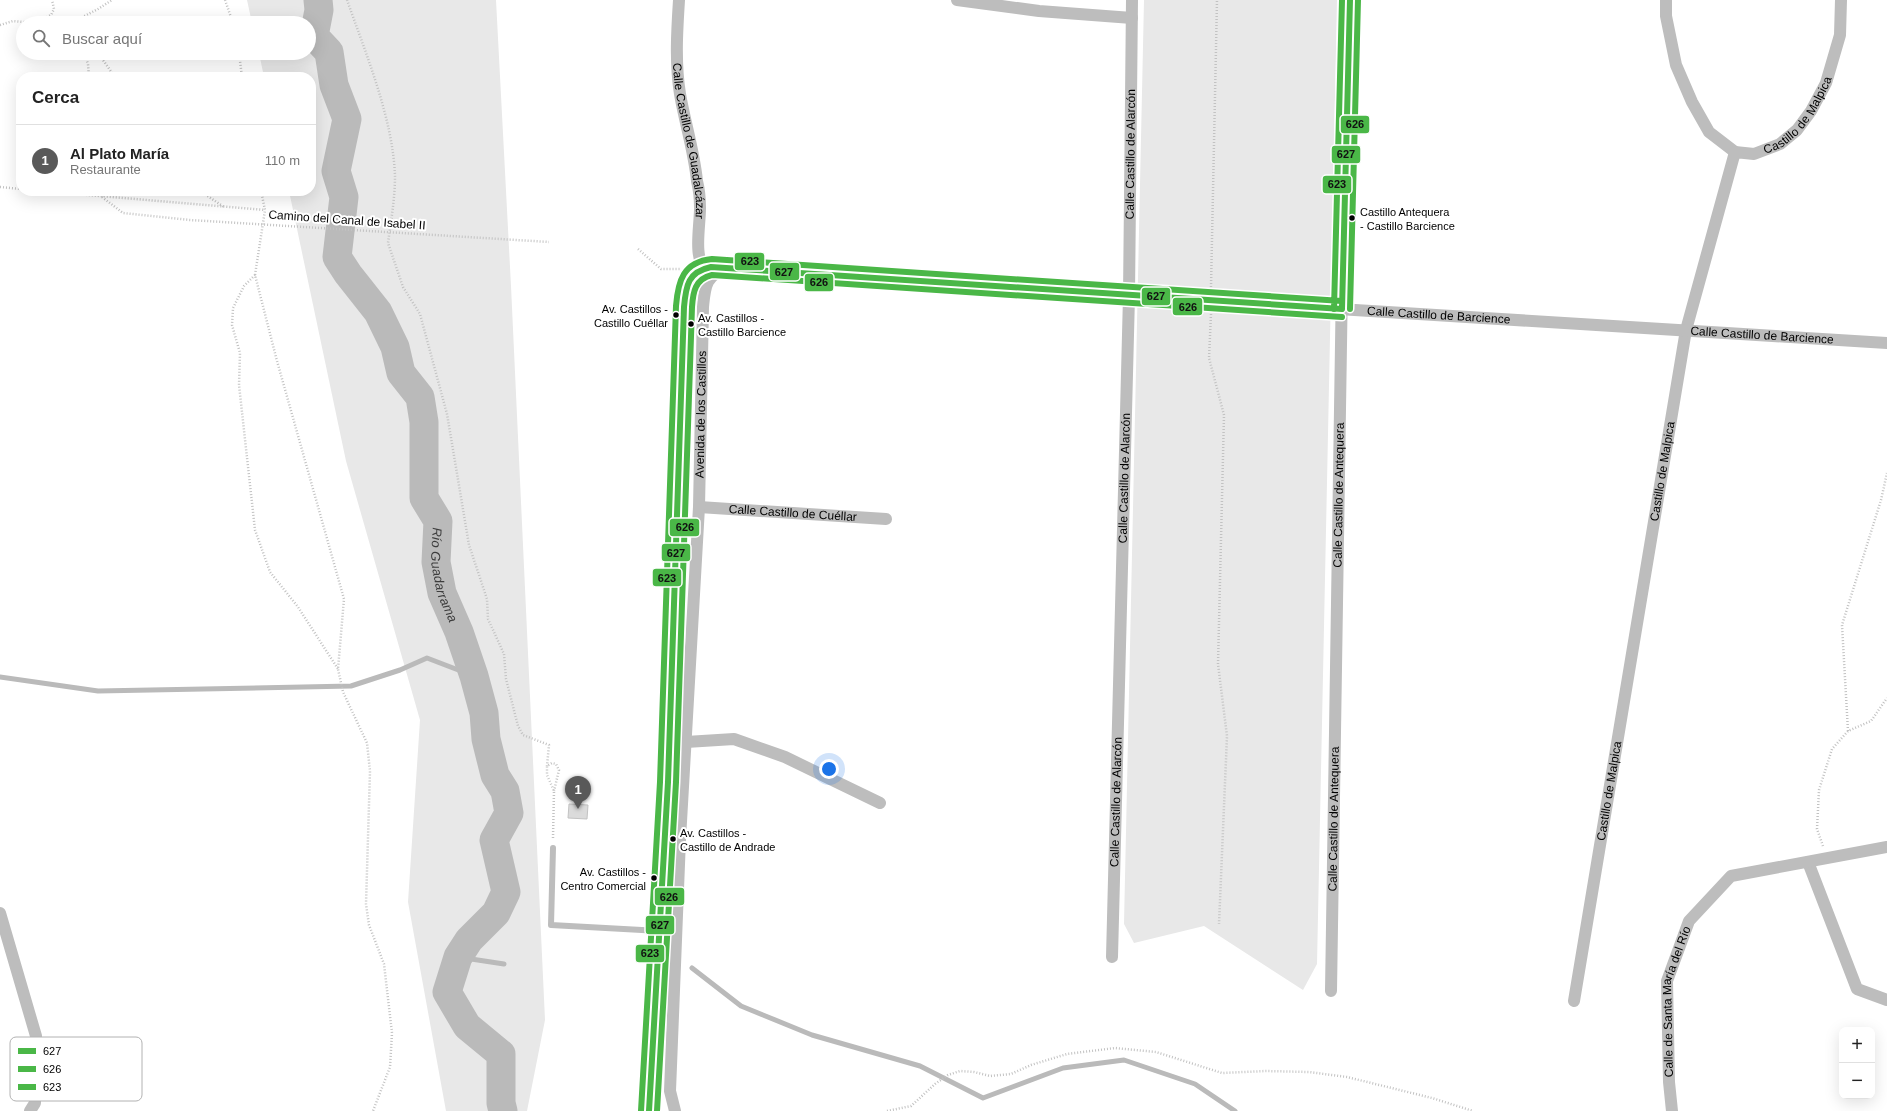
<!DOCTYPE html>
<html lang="es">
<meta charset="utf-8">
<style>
body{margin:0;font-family:Helvetica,sans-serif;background:#f6f6f6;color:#222}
.controls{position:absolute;right:12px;bottom:12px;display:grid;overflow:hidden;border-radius:8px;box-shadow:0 4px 16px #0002}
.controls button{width:36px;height:36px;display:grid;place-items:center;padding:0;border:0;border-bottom:1px solid #e0e0e0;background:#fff;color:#222;font:20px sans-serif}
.you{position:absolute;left:829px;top:769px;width:14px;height:14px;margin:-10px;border:3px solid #fff;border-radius:50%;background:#1a73e8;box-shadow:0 0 0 6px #1a73e833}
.badge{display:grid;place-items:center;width:26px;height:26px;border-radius:50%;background:#595959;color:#fff;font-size:13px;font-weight:700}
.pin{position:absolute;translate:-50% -33px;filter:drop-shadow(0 1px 2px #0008)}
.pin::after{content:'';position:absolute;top:21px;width:14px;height:12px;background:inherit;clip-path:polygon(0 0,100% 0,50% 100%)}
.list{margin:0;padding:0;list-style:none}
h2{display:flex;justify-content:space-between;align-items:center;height:52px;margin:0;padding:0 16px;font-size:17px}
h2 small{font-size:13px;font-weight:400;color:#767676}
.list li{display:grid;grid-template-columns:26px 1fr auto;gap:12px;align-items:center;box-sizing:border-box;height:72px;padding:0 16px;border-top:1px solid #e0e0e0}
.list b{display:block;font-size:15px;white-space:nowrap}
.list p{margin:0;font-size:13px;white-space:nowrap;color:#767676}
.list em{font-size:13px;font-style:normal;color:#767676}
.icon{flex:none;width:22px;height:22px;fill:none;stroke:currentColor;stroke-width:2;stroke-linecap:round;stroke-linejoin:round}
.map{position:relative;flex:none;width:1887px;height:1111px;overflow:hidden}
.search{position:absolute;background:#fff;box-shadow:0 4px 16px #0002;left:16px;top:16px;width:300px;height:44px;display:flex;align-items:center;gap:10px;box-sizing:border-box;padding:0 14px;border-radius:22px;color:#767676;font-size:15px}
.panel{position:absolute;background:#fff;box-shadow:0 4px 16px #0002;left:16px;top:72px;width:300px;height:124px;border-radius:16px}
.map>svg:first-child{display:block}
</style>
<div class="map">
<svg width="1887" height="1111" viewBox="0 0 1887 1111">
<rect width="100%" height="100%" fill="#fff"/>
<!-- green -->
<path fill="#e8e8e8" d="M247,0H496L511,286L545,1020L527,1111H446L408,902L420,720L346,461L289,191H311V77H264L259,53H309V23H252Z
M1144,0H1337L1317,964L1303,990L1204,926L1134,943L1124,924Z"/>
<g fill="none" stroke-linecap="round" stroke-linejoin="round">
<!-- stream -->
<path stroke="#bababa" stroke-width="5" d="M0,677L98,691L351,686L400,670L427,658L474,676
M458,957L504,964
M692,968L741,1006L812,1035L920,1066L983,1098L1063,1068L1124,1060L1195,1084L1235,1111"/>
<!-- river -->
<path stroke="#bababa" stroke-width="29" id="s1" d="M318,0L319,10L314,36L329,52L334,85L347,119L336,171L344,197L337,257L348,274L378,312L395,347L401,373L420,397L424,422V498L438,521L436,562L442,593L459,632L474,676L484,713L486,739L495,775L505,791L509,813L494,840L506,892L496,913L469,940L458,957L447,992L467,1026L501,1054V1103L503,1111"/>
</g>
<!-- building -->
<path fill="#dbdbdb" stroke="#c3c3c3" d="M569,804L588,805L587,819L568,818Z"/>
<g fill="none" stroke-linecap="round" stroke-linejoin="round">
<!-- path -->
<path stroke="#c2c2c2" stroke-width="2.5" stroke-dasharray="1 2" stroke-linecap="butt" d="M225,0L233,23
M347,0C366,54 393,119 395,176C395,198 391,221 388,243L403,287L420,314L447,414L469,545L487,599L488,619L504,654L506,679L518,726L523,735L549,745L547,766
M36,23L51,15L54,9L52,0
M71,23L98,9L112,0
M0,25L13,21L34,23
M84,53L88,64L89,77
M98,53L115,77
M239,53L242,77
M0,187L21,189
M41,191L265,210
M200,191L224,207
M261,191L265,210L255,275L277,361L344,599L338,669L343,692L367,743L370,771L366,904L369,925L384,964L392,1033L390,1067L373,1111
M102,197L123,213L190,220L549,242
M638,249L661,269H680
M255,275L244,286L233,308L232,325L240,353L239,385L255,530L270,572L298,607L338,669
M1211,287L1217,0
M1211,314L1209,358L1224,415L1218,664L1227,736L1219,924
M1848,731L1842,625L1881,500L1887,473
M553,838L554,791L547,775V766L552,763L556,764L559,770L554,791
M1823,846L1817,829L1819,790L1832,749L1848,731L1871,721L1887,698
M887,1111L911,1106L935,1084L948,1075L960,1071L974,1072L990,1076L1011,1074L1031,1065L1067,1054L1115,1048L1156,1052L1222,1073L1266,1071L1309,1072L1347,1077L1432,1098L1473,1111"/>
<!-- service -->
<path stroke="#bdbdbd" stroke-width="6" d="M553,848L551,925L660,931"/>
<!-- minor -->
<g stroke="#bdbdbd" stroke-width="12">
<path id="s2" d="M679,0C677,31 675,63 680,94C685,123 694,151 697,181C699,189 700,199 700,208C700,228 693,256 706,273"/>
<path d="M957,0L1039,11L1132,18"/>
<path d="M1666,0V16L1676,65L1692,102L1709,132L1735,152"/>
<path id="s3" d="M699,507L886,519"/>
<path d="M686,742L734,739L785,757L880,803"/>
<path d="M1808,862L1857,989L1887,1000"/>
<path d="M0,913L36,1036L35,1103L30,1111"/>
<path id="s4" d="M1112,957L1129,296L1132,0"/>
<path id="s5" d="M1331,991L1342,280L1350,0"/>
<path id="s6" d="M1574,1001L1686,330L1735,152L1754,154L1780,144L1797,130L1811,111L1826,83L1840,35L1841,0"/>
<path id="s7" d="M649,1111L668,782L684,315C685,293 684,270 711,267L1129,296L1887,343"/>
<path id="s8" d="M675,1111L670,1091L680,839L699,507L703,307C705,287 705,275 727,269"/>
<path id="s9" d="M1672,1111L1669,1082L1667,981L1689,921L1731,876L1887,847"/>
</g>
<!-- bus-1 casing -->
<g stroke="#fff" stroke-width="9">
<path id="bus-1" d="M1342,309L1350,0
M649,1111L668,782L684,307C686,285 688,272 711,267L1342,309"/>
</g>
<!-- bus-2 casing -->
<g stroke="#fff" stroke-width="9">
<path id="bus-2" d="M1350,309L1358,0
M657,1111L676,782L692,307C693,292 695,279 712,275L1342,317"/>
</g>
<!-- bus-3 casing -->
<g stroke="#fff" stroke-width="9">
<path id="bus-3" d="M1334,309L1342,0
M641,1111L660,782L676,306C678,281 683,262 712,259L1342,301"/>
</g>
<!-- bus-1 -->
<use href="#bus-1" stroke="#4ab747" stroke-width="6"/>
<!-- bus-2 -->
<use href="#bus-2" stroke="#4ab747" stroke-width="6"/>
<!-- bus-3 -->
<use href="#bus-3" stroke="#4ab747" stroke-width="6"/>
</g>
<!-- markers -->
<g fill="#000" stroke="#fff" stroke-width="1.5">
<circle cx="1352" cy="218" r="3.5"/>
<circle cx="676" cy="315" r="3.5"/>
<circle cx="691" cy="324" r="3.5"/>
<circle cx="673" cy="839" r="3.5"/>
<circle cx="654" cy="878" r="3.5"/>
</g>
<g text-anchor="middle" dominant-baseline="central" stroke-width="4" stroke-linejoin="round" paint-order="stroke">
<!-- bus labels -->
<g font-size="11" fill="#000" stroke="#fff" text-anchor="start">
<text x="1360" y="212">Castillo Antequera<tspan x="1360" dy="14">- Castillo Barcience</tspan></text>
<text x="668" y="309" text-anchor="end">Av. Castillos -<tspan x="668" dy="14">Castillo Cuéllar</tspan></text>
<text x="698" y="318">Av. Castillos -<tspan x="698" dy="14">Castillo Barcience</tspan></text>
<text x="680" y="833">Av. Castillos -<tspan x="680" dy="14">Castillo de Andrade</tspan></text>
<text x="646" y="872" text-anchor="end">Av. Castillos -<tspan x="646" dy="14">Centro Comercial</tspan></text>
</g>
<!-- street labels -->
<g font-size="12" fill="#000" stroke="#fff">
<text stroke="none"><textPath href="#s6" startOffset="945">Castillo de Malpica</textPath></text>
<text stroke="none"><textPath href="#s2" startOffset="142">Calle Castillo de Guadalcázar</textPath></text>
<text stroke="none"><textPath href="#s4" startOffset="803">Calle Castillo de Alarcón</textPath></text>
<text transform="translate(347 220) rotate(4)">Camino del Canal de Isabel II</text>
<text stroke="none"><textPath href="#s7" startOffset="1588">Calle Castillo de Barcience</textPath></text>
<text stroke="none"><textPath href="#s7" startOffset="1912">Calle Castillo de Barcience</textPath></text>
<text stroke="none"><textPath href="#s8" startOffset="698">Avenida de los Castillos</textPath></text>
<text stroke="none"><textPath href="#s6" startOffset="537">Castillo de Malpica</textPath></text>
<text stroke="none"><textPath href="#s4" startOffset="479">Calle Castillo de Alarcón</textPath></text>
<text stroke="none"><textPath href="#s5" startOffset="496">Calle Castillo de Antequera</textPath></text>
<text stroke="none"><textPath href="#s3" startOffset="94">Calle Castillo de Cuéllar</textPath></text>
<text stroke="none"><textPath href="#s6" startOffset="213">Castillo de Malpica</textPath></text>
<text stroke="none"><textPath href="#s4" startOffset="155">Calle Castillo de Alarcón</textPath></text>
<text stroke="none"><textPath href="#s5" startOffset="172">Calle Castillo de Antequera</textPath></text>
<text stroke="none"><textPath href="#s9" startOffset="111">Calle de Santa María del Río</textPath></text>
</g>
<!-- water labels -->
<g font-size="13" font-style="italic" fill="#3d3d3d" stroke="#fff">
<text stroke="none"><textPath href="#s1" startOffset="617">Río Guadarrama</textPath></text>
</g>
</g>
<!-- legend -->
<rect x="10" y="1037" width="132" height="64" rx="6" fill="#fff" stroke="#b2b2b2" stroke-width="1"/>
<rect x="18" y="1048" width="18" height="6" fill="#4ab747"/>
<rect x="18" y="1066" width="18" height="6" fill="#4ab747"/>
<rect x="18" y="1084" width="18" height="6" fill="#4ab747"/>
<g font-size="11" fill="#000">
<text x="43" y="1055">627</text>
<text x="43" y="1073">626</text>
<text x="43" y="1091">623</text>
</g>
<g stroke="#fff" stroke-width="1.5">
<rect x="1340" y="115" width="30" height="19" rx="4" fill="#4ab747"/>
<rect x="1331" y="145" width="30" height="19" rx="4" fill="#4ab747"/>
<rect x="1322" y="175" width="30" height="19" rx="4" fill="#4ab747"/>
<rect x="734" y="252" width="31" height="19" rx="4" fill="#4ab747"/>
<rect x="769" y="262" width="31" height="19" rx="4" fill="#4ab747"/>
<rect x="804" y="273" width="30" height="19" rx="4" fill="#4ab747"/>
<rect x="1141" y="287" width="30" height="19" rx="4" fill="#4ab747"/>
<rect x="1172" y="297" width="31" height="19" rx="4" fill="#4ab747"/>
<rect x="669" y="518" width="31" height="19" rx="4" fill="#4ab747"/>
<rect x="661" y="543" width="30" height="19" rx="4" fill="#4ab747"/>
<rect x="652" y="568" width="30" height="19" rx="4" fill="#4ab747"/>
<rect x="654" y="887" width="31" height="19" rx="4" fill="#4ab747"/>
<rect x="645" y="915" width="30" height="20" rx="4" fill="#4ab747"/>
<rect x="635" y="944" width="30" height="19" rx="4" fill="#4ab747"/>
</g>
<g font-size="11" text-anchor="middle" font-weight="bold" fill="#111">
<text x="1355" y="128">626</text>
<text x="1346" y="158">627</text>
<text x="1337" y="188">623</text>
<text x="750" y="265">623</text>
<text x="784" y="276">627</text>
<text x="819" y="286">626</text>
<text x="1156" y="300">627</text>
<text x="1188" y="311">626</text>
<text x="685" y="531">626</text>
<text x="676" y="557">627</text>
<text x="667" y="582">623</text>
<text x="669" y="901">626</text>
<text x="660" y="929">627</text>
<text x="650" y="957">623</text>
</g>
</svg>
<div class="controls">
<button>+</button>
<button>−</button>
</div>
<div class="you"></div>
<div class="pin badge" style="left:578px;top:809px">1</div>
<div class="search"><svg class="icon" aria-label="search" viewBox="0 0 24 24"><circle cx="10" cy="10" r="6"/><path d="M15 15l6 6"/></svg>Buscar aquí</div>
<section class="panel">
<h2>Cerca<small></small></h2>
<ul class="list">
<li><span class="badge">1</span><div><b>Al Plato María</b><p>Restaurante</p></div><em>110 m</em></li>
</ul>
</section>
</div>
